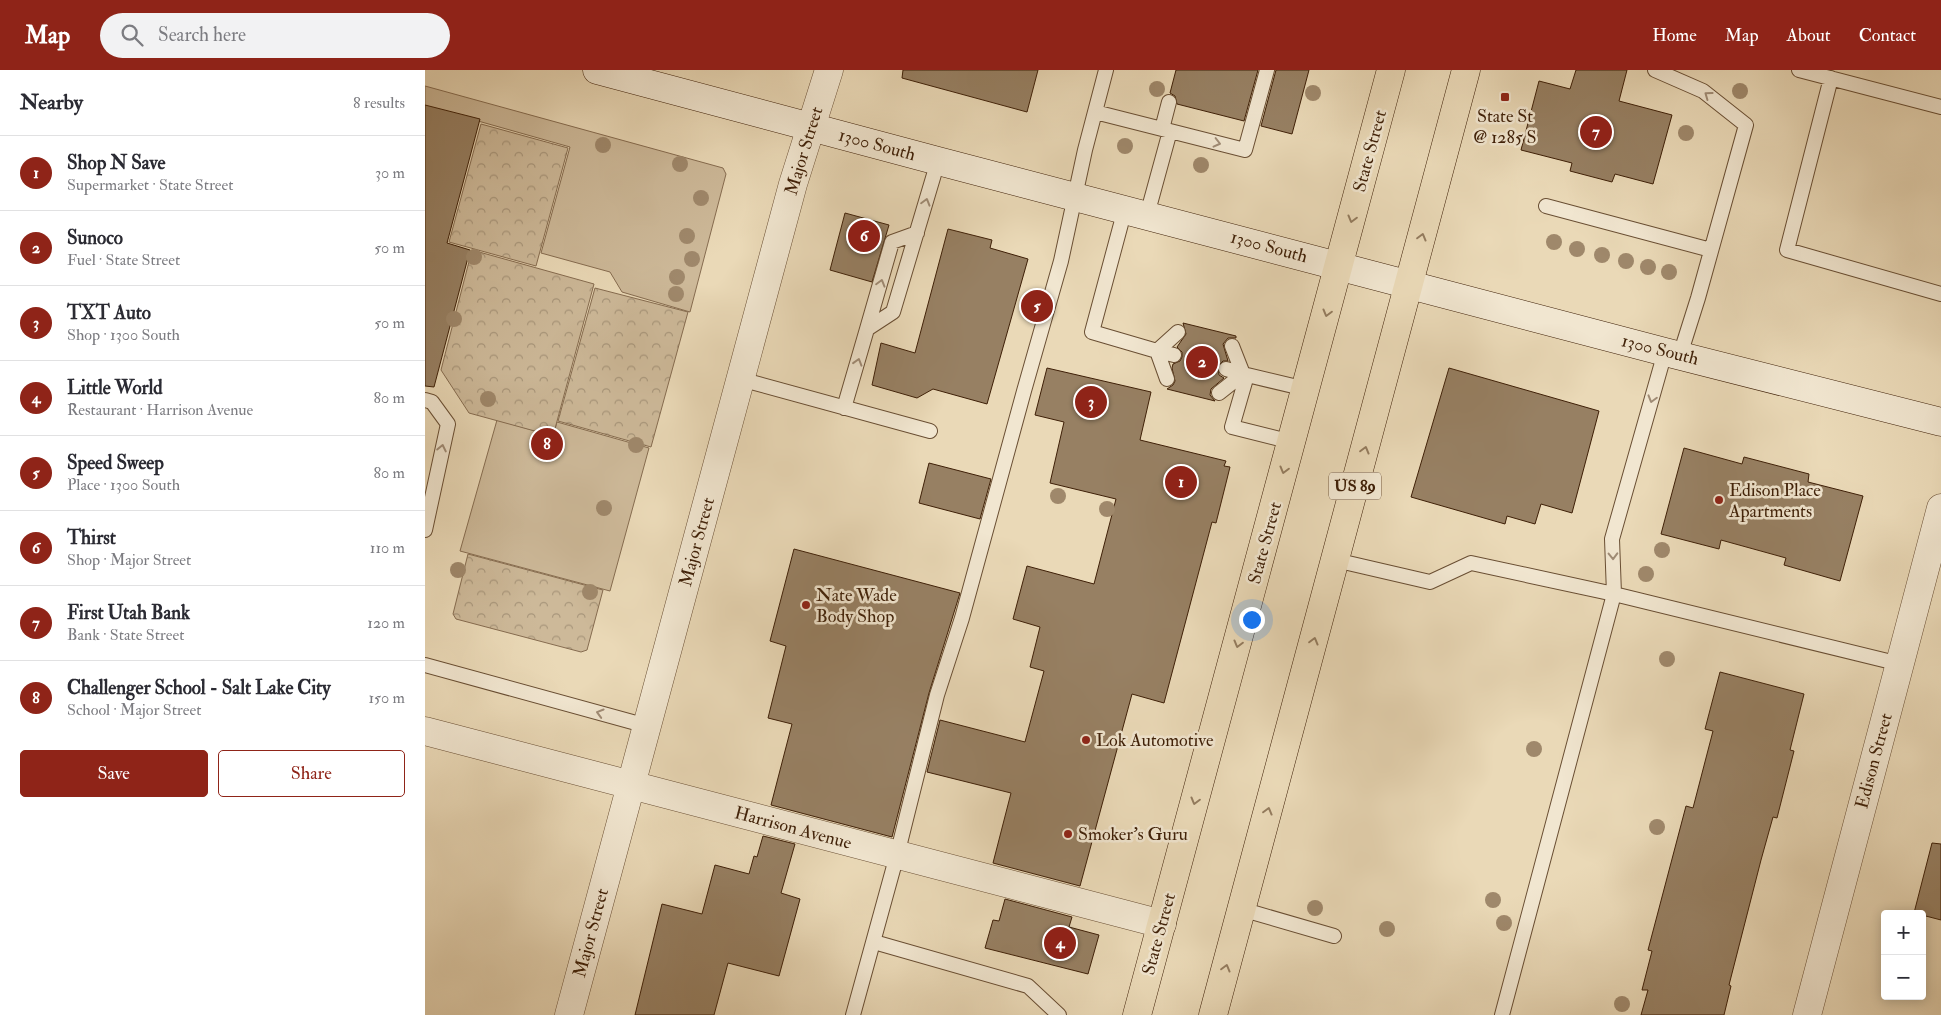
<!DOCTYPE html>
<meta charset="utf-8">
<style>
body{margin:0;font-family:"IM FELL Double Pica",serif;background:#f2f2f3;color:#2b2b33}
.controls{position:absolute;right:15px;bottom:15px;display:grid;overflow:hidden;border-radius:5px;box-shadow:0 2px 12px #0003}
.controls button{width:45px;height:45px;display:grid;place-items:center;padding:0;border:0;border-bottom:1px solid #e1e1e2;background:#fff;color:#2b2b33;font:25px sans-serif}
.you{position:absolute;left:826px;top:549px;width:18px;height:18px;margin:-12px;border:4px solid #fff;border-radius:50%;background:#1a73e8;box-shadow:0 0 0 8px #1a73e833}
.badge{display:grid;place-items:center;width:32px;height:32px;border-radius:50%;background:#8f2418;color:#fff;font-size:16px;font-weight:700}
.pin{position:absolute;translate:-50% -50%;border:2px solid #fff;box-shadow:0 1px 5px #0006}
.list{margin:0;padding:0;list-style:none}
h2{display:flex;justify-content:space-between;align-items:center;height:65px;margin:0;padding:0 20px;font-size:21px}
h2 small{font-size:16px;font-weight:400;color:#7c7c81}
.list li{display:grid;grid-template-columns:32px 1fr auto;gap:15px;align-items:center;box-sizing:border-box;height:75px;padding:0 20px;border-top:1px solid #e1e1e2}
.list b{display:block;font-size:19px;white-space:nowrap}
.list p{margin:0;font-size:16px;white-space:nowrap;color:#7c7c81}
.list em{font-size:16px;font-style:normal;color:#7c7c81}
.actions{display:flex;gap:10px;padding:15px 20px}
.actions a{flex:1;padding:11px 0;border:1px solid #8f2418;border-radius:5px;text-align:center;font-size:18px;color:#8f2418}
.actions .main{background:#8f2418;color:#fff}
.icon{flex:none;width:28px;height:28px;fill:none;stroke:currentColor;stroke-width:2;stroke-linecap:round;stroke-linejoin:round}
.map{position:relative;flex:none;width:1516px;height:945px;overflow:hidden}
header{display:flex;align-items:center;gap:30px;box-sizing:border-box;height:70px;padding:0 25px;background:#8f2418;color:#fff}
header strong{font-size:24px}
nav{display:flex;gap:28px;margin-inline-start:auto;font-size:18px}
.search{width:350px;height:45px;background:#f2f2f3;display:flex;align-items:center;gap:12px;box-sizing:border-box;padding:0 18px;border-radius:28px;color:#7c7c81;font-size:19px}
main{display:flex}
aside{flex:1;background:#fff}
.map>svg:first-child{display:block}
</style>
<header>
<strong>Map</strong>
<div class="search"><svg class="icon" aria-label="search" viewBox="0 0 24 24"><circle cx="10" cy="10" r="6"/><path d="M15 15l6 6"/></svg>Search here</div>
<nav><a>Home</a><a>Map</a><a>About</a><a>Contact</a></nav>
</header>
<main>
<aside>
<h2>Nearby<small>8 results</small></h2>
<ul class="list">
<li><span class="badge">1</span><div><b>Shop N Save</b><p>Supermarket · State Street</p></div><em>30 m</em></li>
<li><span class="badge">2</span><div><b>Sunoco</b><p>Fuel · State Street</p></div><em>50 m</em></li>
<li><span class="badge">3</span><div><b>TXT Auto</b><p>Shop · 1300 South</p></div><em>50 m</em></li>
<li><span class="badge">4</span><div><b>Little World</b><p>Restaurant · Harrison Avenue</p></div><em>80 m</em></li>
<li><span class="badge">5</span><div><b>Speed Sweep</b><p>Place · 1300 South</p></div><em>80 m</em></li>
<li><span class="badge">6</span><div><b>Thirst</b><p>Shop · Major Street</p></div><em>110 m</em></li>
<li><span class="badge">7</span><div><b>First Utah Bank</b><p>Bank · State Street</p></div><em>120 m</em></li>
<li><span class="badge">8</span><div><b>Challenger School - Salt Lake City</b><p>School · Major Street</p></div><em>150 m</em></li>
</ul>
<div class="actions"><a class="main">Save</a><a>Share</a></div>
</aside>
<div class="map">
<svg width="1516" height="945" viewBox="0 0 1516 945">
<defs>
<pattern id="park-crowns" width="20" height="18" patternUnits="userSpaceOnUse" patternTransform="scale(1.25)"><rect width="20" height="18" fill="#cdb999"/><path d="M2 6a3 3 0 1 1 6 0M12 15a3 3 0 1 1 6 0" fill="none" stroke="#a8967b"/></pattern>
</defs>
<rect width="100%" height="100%" fill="#ead9b7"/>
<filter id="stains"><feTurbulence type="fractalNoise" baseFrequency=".004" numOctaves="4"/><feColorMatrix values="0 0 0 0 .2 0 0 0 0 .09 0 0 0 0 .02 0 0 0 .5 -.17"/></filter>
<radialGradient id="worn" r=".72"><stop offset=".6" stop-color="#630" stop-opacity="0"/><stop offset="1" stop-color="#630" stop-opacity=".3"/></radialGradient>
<!-- grass -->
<path fill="#cdb999" stroke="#866c50" d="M0,16L298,98L301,104L265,242L197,222L185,202L116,183L145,77L0,36Z
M72,350L128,366L132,352L224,378L185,521L35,481Z"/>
<!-- park -->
<path fill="url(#park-crowns)" stroke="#866c50" d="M56,54L143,78L111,196L24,172Z
M47,180L169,214L128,366L44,343L16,300Z
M170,218L263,242L226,377L133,351Z
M43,484L178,520L162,580L156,582L31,549L28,544Z"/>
<!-- building -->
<path fill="#978063" stroke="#3e1f07" d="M478,0H613L602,42L477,8Z
M751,0H833L819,51L752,34L750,26L745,23Z
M851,0H884L867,64L836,56Z
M1151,0H1202L1194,31L1247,45L1228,114L1190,104L1187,112L1145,101L1147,93L1096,80L1114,11L1145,19Z
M0,35L55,49L22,173L45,180L9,317L0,316Z
M420,143L464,155L447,212L405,200Z
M523,159L567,170L565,178L603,189L562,334L508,319L492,328L447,315L456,273L490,283Z
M758,253L811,266V268H803L798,274L803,291H798L793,296L794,305L799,308L786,319L785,325L790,331L742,319L748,315L750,311L747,298L748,294L755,291L757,287V282L752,277L761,264Z
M622,298L726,322L715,370L801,391L799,396L805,397L791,453L787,452L739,633L707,624L655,816L568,793L586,723L502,702L515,650L600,672L619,601L605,597L615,557L588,549L602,496L669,514L691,429L625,413L639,352L610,345Z
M1024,298L1174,341L1147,443L1116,434L1110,454L1082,446L1080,454L986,427Z
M1259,378L1317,394L1319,387L1384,404L1383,412L1438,426L1415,511L1359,495L1361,488L1296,470L1294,479L1236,464Z
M504,393L566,409L555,449L494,433Z
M369,479L535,523L504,623L467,767L346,735L367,654L343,648L361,576L345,571Z
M1295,602L1379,624L1365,680L1369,681L1352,748L1348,747L1336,790L1304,915L1306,916L1299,945H1216L1223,920H1217L1227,881L1223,880L1261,736L1268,738L1288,661L1280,659Z
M338,766L370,774L356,823L375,829L354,906L303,893L289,945H210L237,834L277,844L290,795L324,804L329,786L332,787Z
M1507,773L1516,774V850L1497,845V844L1489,843Z
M580,829L647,847L644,857L674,865L663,904L560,878L568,850L574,851Z"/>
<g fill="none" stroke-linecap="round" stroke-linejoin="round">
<!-- service casing -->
<g stroke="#694e33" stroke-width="16">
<path id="service" d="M1230,0L1278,21L1321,55L1273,228L1255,285
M1374,0L1516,37
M1406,8L1362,180L1516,224
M670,42L820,80L842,0
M737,59L744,32
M1121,136L1286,180
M700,139L667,262L732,281L753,262
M722,145L745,61
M442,259L467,172L492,163
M807,276L818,304L881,319
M732,281L742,309
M732,281L749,285
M801,299L818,304
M822,305L807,357L867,372
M315,309L505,361
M794,323L818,304
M0,330L7,332L23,354L0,460
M419,338L442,259L468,242L513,91
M910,490L1005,512L1046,493L1189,524L1475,594
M0,595L222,656
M816,839L909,866
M449,872L603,916L634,945
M428,945L472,785L512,625L537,548L599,321L636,191L660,80L681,0
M1077,945L1189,524L1187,469L1240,282"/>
</g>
<!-- minor casing -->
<g stroke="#694e33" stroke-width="29">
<path id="minor" d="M0,661L737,854
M144,945L368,114L404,0
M1382,945L1516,438"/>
</g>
<!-- secondary casing -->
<g stroke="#3e1f07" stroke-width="29">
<path id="secondary" d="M172,0L513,91L1240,282L1516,352"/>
</g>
<!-- primary casing -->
<g stroke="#3e1f07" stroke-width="29">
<path id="primary" d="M712,945L966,0
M788,945L1041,0"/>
</g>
<!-- service -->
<use href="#service" stroke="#f1e6d0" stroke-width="14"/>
<!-- minor -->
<use href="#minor" stroke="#f1e6d0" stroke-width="28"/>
<!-- secondary -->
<use href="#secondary" stroke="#f1e6d0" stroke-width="28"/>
<!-- primary -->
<use href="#primary" stroke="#ead9b7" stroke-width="28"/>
</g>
<!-- trees -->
<g fill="#9f886b">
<circle cx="732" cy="19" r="8"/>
<circle cx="1315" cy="21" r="8"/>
<circle cx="888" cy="23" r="8"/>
<circle cx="1261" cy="63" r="8"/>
<circle cx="178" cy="75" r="8"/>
<circle cx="700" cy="76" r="8"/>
<circle cx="255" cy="94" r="8"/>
<circle cx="776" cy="95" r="8"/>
<circle cx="276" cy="128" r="8"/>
<circle cx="262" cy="166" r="8"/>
<circle cx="1129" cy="172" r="8"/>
<circle cx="1152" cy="179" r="8"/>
<circle cx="1177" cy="185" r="8"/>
<circle cx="49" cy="187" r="8"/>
<circle cx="267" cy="189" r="8"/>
<circle cx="1201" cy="191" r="8"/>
<circle cx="1223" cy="197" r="8"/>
<circle cx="1244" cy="202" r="8"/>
<circle cx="252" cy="207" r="8"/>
<circle cx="251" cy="224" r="8"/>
<circle cx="29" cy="249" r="8"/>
<circle cx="63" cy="329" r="8"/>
<circle cx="211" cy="375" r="8"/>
<circle cx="633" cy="426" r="8"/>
<circle cx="179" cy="438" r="8"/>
<circle cx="682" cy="439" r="8"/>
<circle cx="1237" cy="480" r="8"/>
<circle cx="33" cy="500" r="8"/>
<circle cx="1221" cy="504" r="8"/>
<circle cx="165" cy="522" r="8"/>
<circle cx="1242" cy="589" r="8"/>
<circle cx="1109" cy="679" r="8"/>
<circle cx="1232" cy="757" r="8"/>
<circle cx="1068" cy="830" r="8"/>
<circle cx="890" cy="838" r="8"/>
<circle cx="1079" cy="853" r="8"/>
<circle cx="962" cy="859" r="8"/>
<circle cx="1197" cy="934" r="8"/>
</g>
<!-- one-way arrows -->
<defs><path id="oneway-chevron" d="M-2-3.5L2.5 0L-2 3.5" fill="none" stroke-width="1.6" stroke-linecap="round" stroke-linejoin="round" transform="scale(1.25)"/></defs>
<g stroke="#a08c76">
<use href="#oneway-chevron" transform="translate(1283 25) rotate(-144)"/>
<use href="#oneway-chevron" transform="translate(792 73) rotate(14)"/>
<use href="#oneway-chevron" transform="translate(501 132) rotate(-74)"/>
<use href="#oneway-chevron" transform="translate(456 213) rotate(-74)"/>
<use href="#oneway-chevron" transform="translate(433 292) rotate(-73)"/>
<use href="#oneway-chevron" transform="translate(1227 329) rotate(106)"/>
<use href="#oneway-chevron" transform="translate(17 378) rotate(-78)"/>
<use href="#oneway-chevron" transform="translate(1188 486) rotate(89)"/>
<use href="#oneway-chevron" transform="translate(175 643) rotate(-164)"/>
</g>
<g stroke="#947c5f">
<use href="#oneway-chevron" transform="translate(927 149) rotate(105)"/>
<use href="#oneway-chevron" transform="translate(997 167) rotate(-75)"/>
<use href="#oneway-chevron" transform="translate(902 243) rotate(105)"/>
<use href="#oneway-chevron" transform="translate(940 380) rotate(-75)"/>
<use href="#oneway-chevron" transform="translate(859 400) rotate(105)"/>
<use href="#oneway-chevron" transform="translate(889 571) rotate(-75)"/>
<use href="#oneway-chevron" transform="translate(813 574) rotate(105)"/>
<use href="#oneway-chevron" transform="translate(770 731) rotate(105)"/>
<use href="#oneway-chevron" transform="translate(843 741) rotate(-75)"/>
<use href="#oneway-chevron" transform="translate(801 898) rotate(-75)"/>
</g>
<!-- markers -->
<g fill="#8f2418" stroke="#f1e6d0" stroke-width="2">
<rect x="1075" y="22" width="10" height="10" rx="2.5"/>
<circle cx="1294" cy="430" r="5"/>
<circle cx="381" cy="535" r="5"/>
<circle cx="661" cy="670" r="5"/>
<circle cx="643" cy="764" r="5"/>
</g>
<g text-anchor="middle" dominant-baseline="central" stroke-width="5" stroke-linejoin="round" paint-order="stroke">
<!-- shield labels -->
<rect fill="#f1e6d0" stroke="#745b43" stroke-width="1" x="904" y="402.5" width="52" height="27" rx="4"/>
<g font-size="16" font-weight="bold" fill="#3e1f07">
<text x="930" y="416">US 89</text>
</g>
<!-- poi labels -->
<g font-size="18" fill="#3e1f07" stroke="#f1e6d0" text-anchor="start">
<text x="1080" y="46" text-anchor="middle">State St<tspan x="1080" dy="21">@ 1285 S</tspan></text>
<text x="1304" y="420">Edison Place<tspan x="1304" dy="21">Apartments</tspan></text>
<text x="391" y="525">Nate Wade<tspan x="391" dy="21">Body Shop</tspan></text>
<text x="671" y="670">Lok Automotive</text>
<text x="653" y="764">Smoker's Guru</text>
</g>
<!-- street labels -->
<g font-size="18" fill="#3e1f07" stroke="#f1e6d0">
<text transform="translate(452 75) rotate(15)">1300 South</text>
<text transform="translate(379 81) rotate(-73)">Major Street</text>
<text transform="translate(945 81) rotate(-75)">State Street</text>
<text transform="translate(844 177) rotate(15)">1300 South</text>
<text transform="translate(1235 280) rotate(14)">1300 South</text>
<text transform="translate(272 472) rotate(-75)">Major Street</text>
<text transform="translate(840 473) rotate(-75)">State Street</text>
<text transform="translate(1449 691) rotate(-75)">Edison Street</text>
<text transform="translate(368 758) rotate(15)">Harrison Avenue</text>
<text transform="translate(166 863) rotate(-75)">Major Street</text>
<text transform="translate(734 864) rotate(-75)">State Street</text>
</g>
</g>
<rect width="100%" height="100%" filter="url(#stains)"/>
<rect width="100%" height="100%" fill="url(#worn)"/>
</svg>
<div class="controls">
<button>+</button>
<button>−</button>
</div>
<div class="you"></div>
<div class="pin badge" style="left:756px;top:412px">1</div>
<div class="pin badge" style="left:777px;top:292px">2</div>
<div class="pin badge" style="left:666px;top:332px">3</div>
<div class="pin badge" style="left:635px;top:873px">4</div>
<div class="pin badge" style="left:612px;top:236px">5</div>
<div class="pin badge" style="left:439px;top:166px">6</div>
<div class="pin badge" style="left:1171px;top:62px">7</div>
<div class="pin badge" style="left:122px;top:374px">8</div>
</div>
</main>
